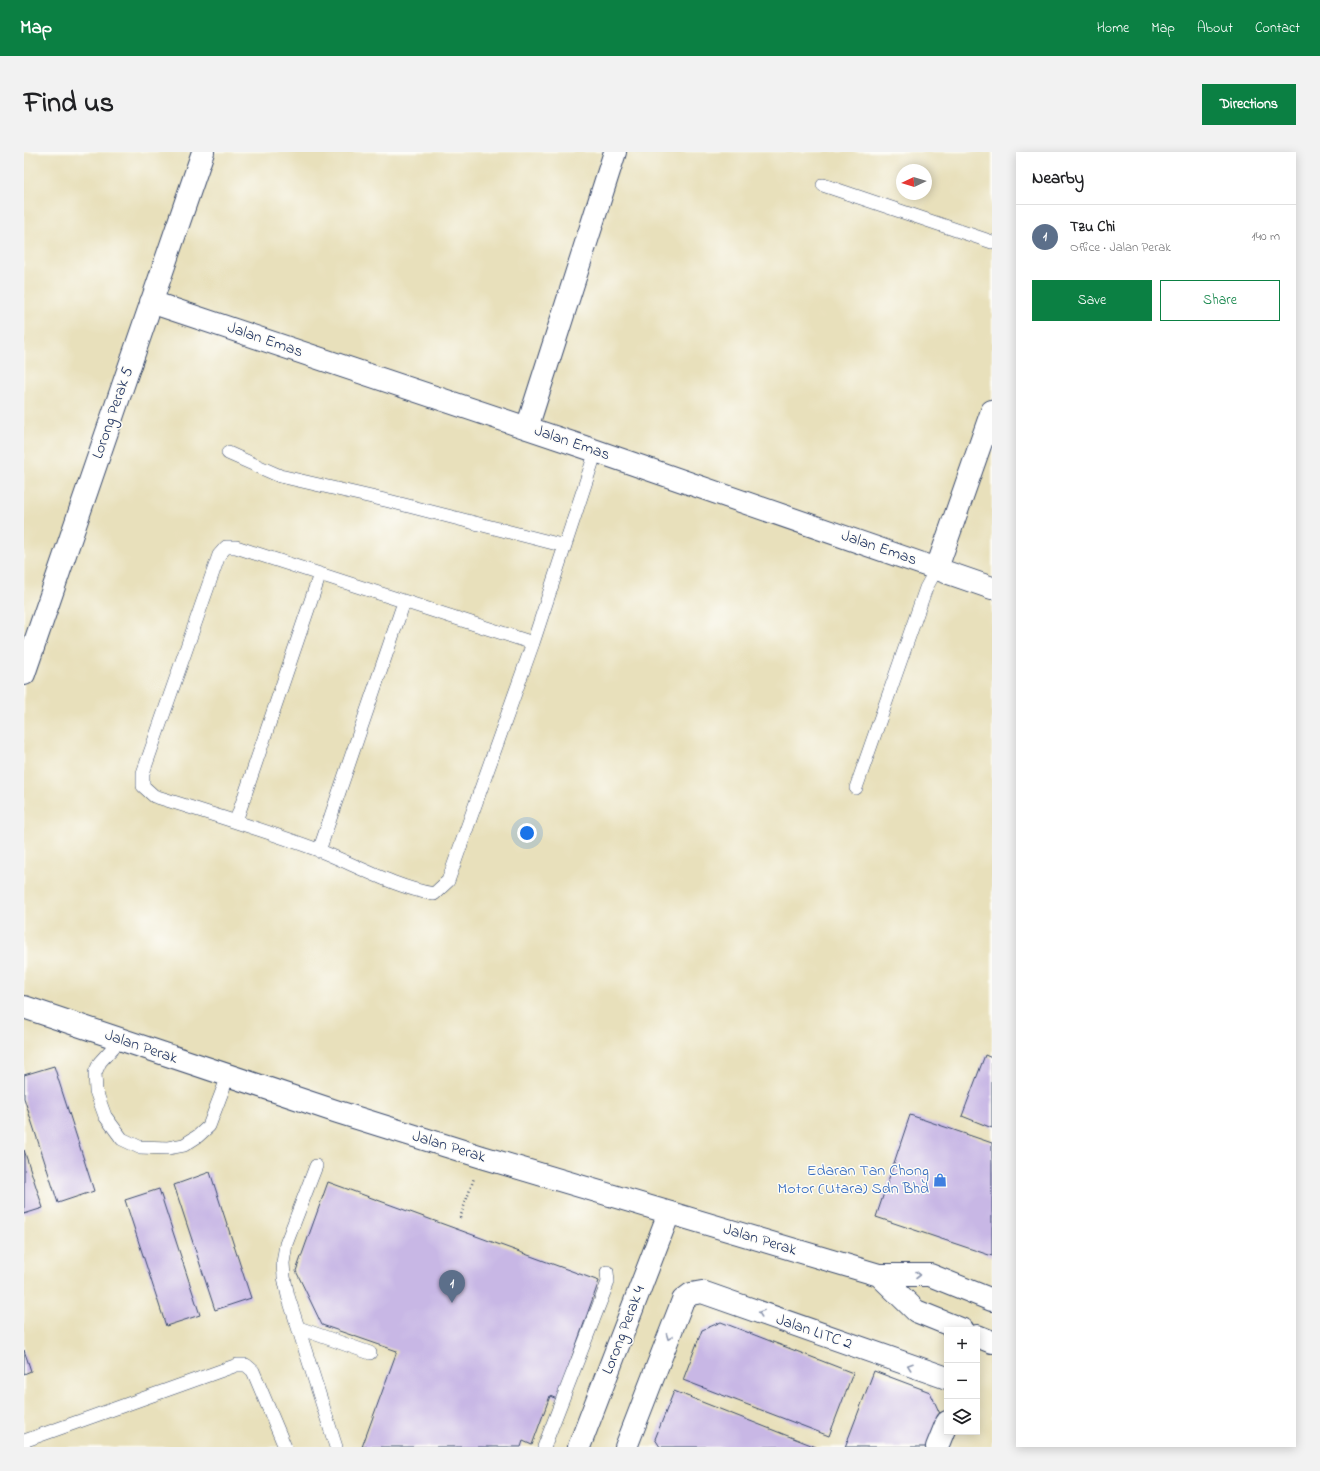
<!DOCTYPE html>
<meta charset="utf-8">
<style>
body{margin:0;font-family:"Indie Flower",sans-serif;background:#f2f2f2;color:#202124}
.controls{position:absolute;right:12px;bottom:12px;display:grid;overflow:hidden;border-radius:0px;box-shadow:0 2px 10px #0003}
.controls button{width:36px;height:36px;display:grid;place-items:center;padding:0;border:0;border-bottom:1px solid #e0e0e0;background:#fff;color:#202124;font:20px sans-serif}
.compass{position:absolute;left:872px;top:12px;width:36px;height:36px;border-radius:50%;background:#fff;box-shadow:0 2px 10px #0003;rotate:266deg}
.you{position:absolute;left:503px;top:681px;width:14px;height:14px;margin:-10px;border:3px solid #fff;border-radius:50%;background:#1a73e8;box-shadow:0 0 0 6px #1a73e833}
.badge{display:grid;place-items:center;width:26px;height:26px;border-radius:50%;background:#0b8043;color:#fff;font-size:13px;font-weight:700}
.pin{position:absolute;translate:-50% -33px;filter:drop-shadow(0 1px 2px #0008)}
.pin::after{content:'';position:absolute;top:21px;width:14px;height:12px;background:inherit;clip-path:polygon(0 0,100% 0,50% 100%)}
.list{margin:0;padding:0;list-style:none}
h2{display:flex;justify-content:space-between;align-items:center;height:52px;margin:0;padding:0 16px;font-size:17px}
h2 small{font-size:13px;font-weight:400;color:#757577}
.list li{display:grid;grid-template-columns:26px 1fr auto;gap:12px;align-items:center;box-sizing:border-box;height:64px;padding:0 16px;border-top:1px solid #e0e0e0}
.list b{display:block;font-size:15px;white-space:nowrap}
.list p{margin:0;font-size:13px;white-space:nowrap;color:#757577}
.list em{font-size:13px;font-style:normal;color:#757577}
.actions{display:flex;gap:8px;padding:12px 16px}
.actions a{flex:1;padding:9px 0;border:1px solid #0b8043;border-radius:0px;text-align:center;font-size:14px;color:#0b8043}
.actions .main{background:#0b8043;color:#fff}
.icon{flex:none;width:22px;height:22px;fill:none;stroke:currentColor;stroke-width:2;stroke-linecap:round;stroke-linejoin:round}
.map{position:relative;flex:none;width:968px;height:1295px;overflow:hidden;border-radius:0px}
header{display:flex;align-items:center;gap:24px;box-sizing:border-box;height:56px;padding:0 20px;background:#0b8043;color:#fff}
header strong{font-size:19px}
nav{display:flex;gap:22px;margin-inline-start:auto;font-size:14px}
.intro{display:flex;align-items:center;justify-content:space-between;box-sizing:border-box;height:96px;padding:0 24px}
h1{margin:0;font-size:28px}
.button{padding:10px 18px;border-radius:0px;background:#0b8043;color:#fff;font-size:14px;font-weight:700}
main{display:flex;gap:24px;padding:0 24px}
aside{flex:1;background:#fff;border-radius:0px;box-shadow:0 2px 10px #0003}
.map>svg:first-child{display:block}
</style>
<header>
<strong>Map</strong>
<nav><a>Home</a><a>Map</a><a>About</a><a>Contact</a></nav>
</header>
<div class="intro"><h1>Find us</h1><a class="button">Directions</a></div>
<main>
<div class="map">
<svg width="968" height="1295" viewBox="0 0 968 1295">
<rect width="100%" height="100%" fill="#fdfcf7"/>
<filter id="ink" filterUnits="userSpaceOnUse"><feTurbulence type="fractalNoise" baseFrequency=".025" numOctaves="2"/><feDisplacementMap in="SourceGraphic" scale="8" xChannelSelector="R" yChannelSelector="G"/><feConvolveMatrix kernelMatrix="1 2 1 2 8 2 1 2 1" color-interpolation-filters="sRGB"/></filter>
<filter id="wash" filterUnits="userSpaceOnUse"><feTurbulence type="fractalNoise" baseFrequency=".012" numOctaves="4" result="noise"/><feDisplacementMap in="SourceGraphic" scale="16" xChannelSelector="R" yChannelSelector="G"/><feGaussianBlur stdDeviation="0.9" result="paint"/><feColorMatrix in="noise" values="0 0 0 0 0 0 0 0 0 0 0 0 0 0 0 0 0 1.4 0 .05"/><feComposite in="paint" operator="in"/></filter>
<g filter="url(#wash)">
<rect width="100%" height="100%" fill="#e8e0bb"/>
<g id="blocks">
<!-- building -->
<path fill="#c8b7e5" d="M961,903L968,906V976L938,964Z
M30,914L70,1039L34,1051L0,946V923Z
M886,963L968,991V1104L852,1065Z
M0,998L19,1056L0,1062Z
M186,1020L227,1146L191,1158L150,1033Z
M304,1030L575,1129L533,1247L526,1244L508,1293L499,1289L497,1295H338L373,1199L298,1173L272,1119Z
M135,1037L176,1163L142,1174L101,1048Z
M697,1170L829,1221L805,1284L659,1228L678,1178Z
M0,1198L7,1219L0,1222Z
M850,1219L906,1240L917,1264L905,1295H821Z
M650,1239L792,1295H636L631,1287Z"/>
</g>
</g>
<g filter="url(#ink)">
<use href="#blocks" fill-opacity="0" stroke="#3a4a6c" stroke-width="1"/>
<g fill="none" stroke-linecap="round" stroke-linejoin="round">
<!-- lane casing -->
<g stroke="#3a4a6c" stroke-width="14">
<path id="lane" d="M799,33L968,90
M204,301L256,324L365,349L541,394
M509,491L212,395H202L195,403L119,621V634L130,644C185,661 240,678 294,698C332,713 370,735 410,742L424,729L509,491L572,299
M832,636L902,436L913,416
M212,669L296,422
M295,699L380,450
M96,888L76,910L71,921L72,939L81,964L98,987L115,995L144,996L160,993L174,984L185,974L204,924
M292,1014L262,1092L259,1111L260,1125L264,1144L312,1295
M275,1176L346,1201
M0,1289L213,1213H222L229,1219L261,1295
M520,1295L584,1130L583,1120"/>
</g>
<!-- street casing -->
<g stroke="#3a4a6c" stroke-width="24">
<path id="street" d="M127,150L572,299L968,436
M503,276L591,0
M913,416L968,259
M0,522L179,0
M555,1295L645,1061
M602,1295L659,1148L667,1142L678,1140L923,1226
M913,1295L923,1270"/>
</g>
<!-- secondary casing -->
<g stroke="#3a4a6c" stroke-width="24">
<path id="secondary" d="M0,855L314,960L458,1005L855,1123H906L968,1148
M855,1123L892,1159L939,1178
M953,1184L968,1190"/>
</g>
<!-- path -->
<path stroke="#3a4a6c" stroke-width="2.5" stroke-dasharray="1 3" stroke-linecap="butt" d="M436,1066L450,1026"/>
<!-- lane -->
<use href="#lane" stroke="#fff" stroke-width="13"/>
<!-- street -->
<use href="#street" stroke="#fff" stroke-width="22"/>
<!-- secondary -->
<use href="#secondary" stroke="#fff" stroke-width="22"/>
</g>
<!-- one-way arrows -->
<defs><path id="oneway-chevron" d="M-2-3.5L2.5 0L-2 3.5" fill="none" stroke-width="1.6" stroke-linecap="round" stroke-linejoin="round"/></defs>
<g stroke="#8d97ae">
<use href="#oneway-chevron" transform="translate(894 1123)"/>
<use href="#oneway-chevron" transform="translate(737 1161) rotate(-161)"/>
<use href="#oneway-chevron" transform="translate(645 1185) rotate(111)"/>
<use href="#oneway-chevron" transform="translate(886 1214) rotate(-161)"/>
</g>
</g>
<!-- icons -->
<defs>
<g id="shop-bare" transform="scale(1.08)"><path d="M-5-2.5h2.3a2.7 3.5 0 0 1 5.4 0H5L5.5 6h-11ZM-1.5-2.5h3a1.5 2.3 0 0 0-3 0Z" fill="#3f7fe0" stroke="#fdfcf7" stroke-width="2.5" paint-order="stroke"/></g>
</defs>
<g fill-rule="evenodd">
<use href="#shop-bare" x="916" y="1028"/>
</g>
<g text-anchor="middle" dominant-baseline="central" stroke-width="3" stroke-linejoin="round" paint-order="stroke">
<!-- street labels -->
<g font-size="16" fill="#1b2f5e" stroke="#fdfcf7">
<text transform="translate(241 188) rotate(19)">Jalan Emas</text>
<text transform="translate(89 261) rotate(-71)">Lorong Perak 5</text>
<text transform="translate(548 291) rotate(19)">Jalan Emas</text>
<text transform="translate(855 396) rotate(19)">Jalan Emas</text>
<text transform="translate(117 895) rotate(19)">Jalan Perak</text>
<text transform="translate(425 995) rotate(17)">Jalan Perak</text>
<text transform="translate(736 1088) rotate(17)">Jalan Perak</text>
<text transform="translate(600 1178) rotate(-69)">Lorong Perak 4</text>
<text transform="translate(790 1180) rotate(19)">Jalan LITC 2</text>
</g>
<!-- shop labels -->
<g font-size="16" fill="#366cbe" stroke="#fdfcf7" text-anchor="end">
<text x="905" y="1019">Edaran Tan Chong<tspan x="905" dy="18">Motor (Utara) Sdn Bhd</tspan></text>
</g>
</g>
</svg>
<div class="controls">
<button>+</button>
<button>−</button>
<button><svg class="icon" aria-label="layers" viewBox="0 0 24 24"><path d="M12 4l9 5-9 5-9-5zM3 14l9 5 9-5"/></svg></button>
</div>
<svg class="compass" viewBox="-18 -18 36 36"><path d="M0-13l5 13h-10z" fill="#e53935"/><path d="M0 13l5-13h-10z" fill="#757577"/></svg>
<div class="you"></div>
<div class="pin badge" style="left:428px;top:1151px;background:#5c6f8a">1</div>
</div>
<aside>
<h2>Nearby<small></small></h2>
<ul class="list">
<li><span class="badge" style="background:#5c6f8a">1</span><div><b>Tzu Chi</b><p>Office · Jalan Perak</p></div><em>140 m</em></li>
</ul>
<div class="actions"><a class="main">Save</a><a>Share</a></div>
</aside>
</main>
